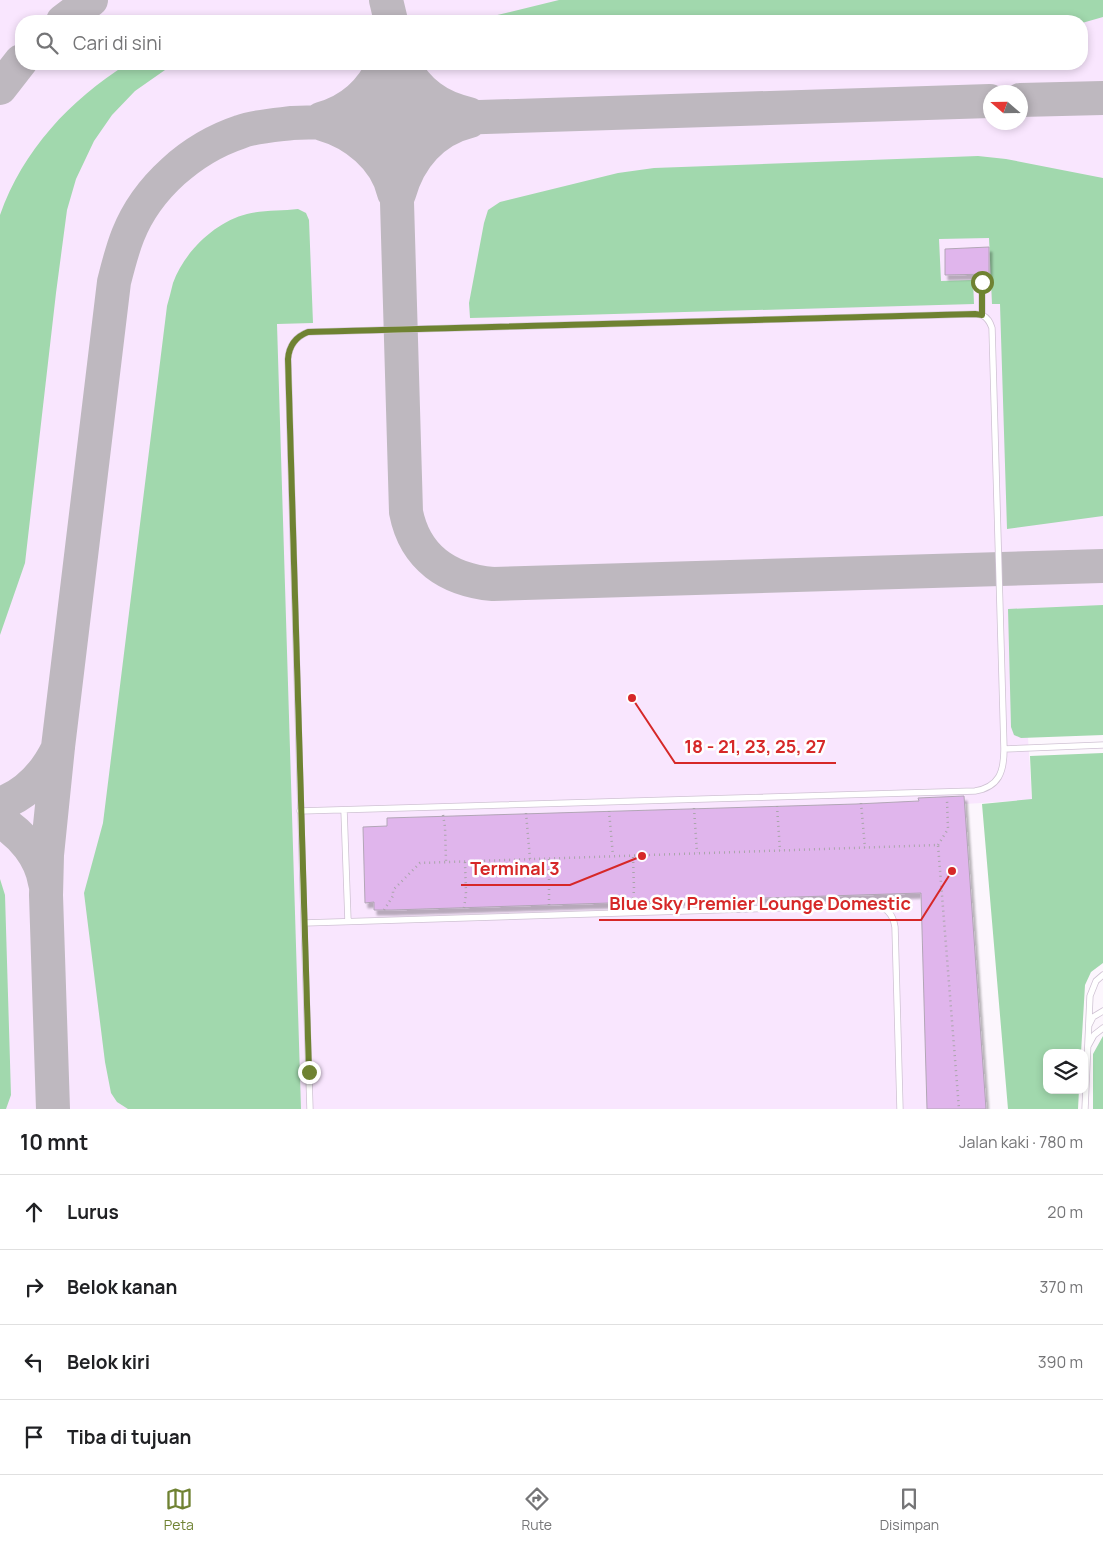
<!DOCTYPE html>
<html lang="id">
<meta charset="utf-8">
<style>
body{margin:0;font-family:Manrope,sans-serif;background:#f2f2f2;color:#202124}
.controls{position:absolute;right:15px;bottom:15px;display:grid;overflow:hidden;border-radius:10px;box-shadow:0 2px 8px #0003}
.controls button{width:45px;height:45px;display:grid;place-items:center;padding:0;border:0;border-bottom:1px solid #e0e0e0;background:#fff;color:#202124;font:25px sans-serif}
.compass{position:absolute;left:983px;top:85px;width:45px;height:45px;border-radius:50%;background:#fff;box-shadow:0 2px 8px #0003;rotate:290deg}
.stop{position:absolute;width:15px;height:15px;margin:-11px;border:4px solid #6f8232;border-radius:50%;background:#fff}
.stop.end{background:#6f8232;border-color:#fff;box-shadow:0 1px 5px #0008}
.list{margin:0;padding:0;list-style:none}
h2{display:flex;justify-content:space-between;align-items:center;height:65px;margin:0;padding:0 20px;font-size:21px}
h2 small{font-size:16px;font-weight:400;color:#757577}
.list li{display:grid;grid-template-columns:32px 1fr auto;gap:15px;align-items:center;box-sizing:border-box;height:75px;padding:0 20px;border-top:1px solid #e0e0e0}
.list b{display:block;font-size:19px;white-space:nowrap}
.list em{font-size:16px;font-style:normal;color:#757577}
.icon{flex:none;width:28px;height:28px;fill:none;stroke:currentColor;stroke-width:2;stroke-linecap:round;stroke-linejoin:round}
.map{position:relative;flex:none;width:1103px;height:1109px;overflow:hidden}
.search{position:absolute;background:#fff;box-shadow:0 2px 8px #0003;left:15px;right:15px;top:15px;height:55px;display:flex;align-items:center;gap:12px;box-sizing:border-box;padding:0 18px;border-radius:20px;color:#757577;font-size:19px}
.sheet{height:365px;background:#fff}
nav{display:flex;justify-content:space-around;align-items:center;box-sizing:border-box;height:70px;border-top:1px solid #e0e0e0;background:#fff;font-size:14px;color:#757577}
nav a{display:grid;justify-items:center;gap:2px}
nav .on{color:#6f8232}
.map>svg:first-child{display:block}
</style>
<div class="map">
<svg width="1103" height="1109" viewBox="0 0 1103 1109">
<defs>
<filter id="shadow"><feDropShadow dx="3" dy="5" stdDeviation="1" flood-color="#0004"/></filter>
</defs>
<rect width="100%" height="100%" fill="#fcf6fd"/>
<!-- built -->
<path fill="#f9e6fe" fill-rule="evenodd" d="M0,0H1103V651L1028,738L1032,800L965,804L986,1109H0ZM21,21H1082V64H21ZM990,92H1020V122H990Z"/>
<!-- green -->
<path fill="#a1d8ad" d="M559,0H1103V17L1082,23V21H486L489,17Z
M127,64H175L165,70L135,91L112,115L94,141L76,179L67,210L56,293L25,563L0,635V215C23,150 70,100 127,64Z
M978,156L1006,159L1103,178V516L1007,529L1000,304H992L989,238L939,239L941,281L973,280L974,304L470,318L469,303L484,223L488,210L500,202L618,173L654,168Z
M298,209L306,213L309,220L313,323L277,324L301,1109H128L117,1102L111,1093L105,1062L84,893L103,823L167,306C169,299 171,291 173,283C184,252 215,222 247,214C263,210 282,211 298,209Z
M1103,605V735L1021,738L1014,735L1011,727L1008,609Z
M1103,753V963L1091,972L1085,985L1081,1053H1047V1090H1079L1078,1109H1008L982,804L1032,799L1030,756Z
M0,879L5,895L11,1095L6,1109H0Z
M1103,1036V1109H1093V1054Z"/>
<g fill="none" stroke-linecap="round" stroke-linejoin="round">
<!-- taxiway -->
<path stroke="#beb8bf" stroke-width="34" d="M386,0L391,21
M63,21L91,0
M393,64L406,512C415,558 448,580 493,584L1103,566
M402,64C419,92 437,107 469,114
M0,88L21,61
M1020,100L1103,98
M321,119C350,111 372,91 384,64
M322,124C354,133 386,158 394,193
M399,194C409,158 433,130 470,121
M0,804C27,794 46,773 58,748
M0,821C22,834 41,857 45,883
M53,1109L46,895L47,855L58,747L114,282C118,266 122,250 128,235C147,187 192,148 240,132C256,126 275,125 292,123L990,101"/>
</g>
<!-- building -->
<path fill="#e0b5ec" stroke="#b2a6b6" filter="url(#shadow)" d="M989,247V274L945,275V249Z
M964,796L986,1109H927L921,893L392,910H374V902L365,903L363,827L387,826V818L856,804L919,801L918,798Z"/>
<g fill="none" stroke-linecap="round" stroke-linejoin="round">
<!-- lane casing -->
<g stroke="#cfc2d3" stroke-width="7">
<path id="lane" d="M1004,749L1103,745
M344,810L348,921
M300,811L975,791C999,787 1004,772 1004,749L992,328C990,322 988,318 982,315V283
M304,923L288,359C289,346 295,337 308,332L975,314L982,315
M1089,1025L1093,1017L1103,1011
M1088,1046L1094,1035L1103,1028
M310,1109L304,923L873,905C886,906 893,914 895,927L900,1109
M1085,1109L1090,996L1096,981L1103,975"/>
</g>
<!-- path -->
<path stroke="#aaa5ab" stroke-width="2.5" stroke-dasharray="1 4" stroke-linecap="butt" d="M861,803L865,848
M777,806L780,851
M694,808L697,853
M609,811L613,856
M526,813L530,859
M443,815L445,827L446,861
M938,845L948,829L947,800
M549,859V905
M633,903L634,889L633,855
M464,908L466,894L465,862
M384,910L393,896V890L420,863L938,845L959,1109"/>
<!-- lane -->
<use href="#lane" stroke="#fff" stroke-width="5.5"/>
</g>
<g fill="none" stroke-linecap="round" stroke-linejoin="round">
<!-- route -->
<path stroke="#6f8232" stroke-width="6" d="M309,1072L288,359C289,346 295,337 308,332L975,314L982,315V282"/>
</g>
<!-- callouts -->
<path fill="none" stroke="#d62828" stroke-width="2" d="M632 698L675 763H836M642 856L570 885H461M952 871L921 920H599"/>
<g fill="#d62828" stroke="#fff" stroke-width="2">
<circle cx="632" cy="698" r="5"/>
<circle cx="642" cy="856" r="5"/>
<circle cx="952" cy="871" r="5"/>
</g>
<g font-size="18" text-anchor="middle" font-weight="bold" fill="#d62828" stroke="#fff" stroke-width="5" stroke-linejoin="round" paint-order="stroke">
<text x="755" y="753">18 - 21, 23, 25, 27</text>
<text x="515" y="875">Terminal 3</text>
<text x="760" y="910">Blue Sky Premier Lounge Domestic</text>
</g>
</svg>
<div class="controls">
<button><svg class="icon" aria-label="layers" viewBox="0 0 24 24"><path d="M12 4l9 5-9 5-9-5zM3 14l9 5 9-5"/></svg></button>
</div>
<svg class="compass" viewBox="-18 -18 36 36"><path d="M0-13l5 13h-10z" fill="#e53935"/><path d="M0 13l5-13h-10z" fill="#757577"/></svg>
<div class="stop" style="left:982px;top:282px"></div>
<div class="stop end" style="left:309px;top:1072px"></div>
<div class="search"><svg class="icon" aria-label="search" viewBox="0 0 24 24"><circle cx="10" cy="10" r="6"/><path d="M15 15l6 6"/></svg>Cari di sini</div>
</div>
<section class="sheet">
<h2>10 mnt<small>Jalan kaki · 780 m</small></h2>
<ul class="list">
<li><svg class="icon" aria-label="ahead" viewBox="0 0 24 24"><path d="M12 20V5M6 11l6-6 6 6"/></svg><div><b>Lurus</b></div><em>20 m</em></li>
<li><svg class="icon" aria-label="right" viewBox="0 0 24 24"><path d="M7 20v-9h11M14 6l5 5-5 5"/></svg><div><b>Belok kanan</b></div><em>370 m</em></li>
<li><svg class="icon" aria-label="left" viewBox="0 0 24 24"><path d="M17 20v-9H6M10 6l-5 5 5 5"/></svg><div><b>Belok kiri</b></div><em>390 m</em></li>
<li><svg class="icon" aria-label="arrive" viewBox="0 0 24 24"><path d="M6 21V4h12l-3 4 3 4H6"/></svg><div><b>Tiba di tujuan</b></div></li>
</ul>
</section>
<nav>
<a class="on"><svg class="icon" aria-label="map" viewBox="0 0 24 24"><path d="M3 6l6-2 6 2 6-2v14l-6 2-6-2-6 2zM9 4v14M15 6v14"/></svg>Peta</a>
<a><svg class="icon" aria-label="directions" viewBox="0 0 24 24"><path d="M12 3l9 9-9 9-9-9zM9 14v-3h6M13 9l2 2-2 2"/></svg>Rute</a>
<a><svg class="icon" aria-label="saved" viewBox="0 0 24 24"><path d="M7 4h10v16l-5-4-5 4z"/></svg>Disimpan</a>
</nav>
